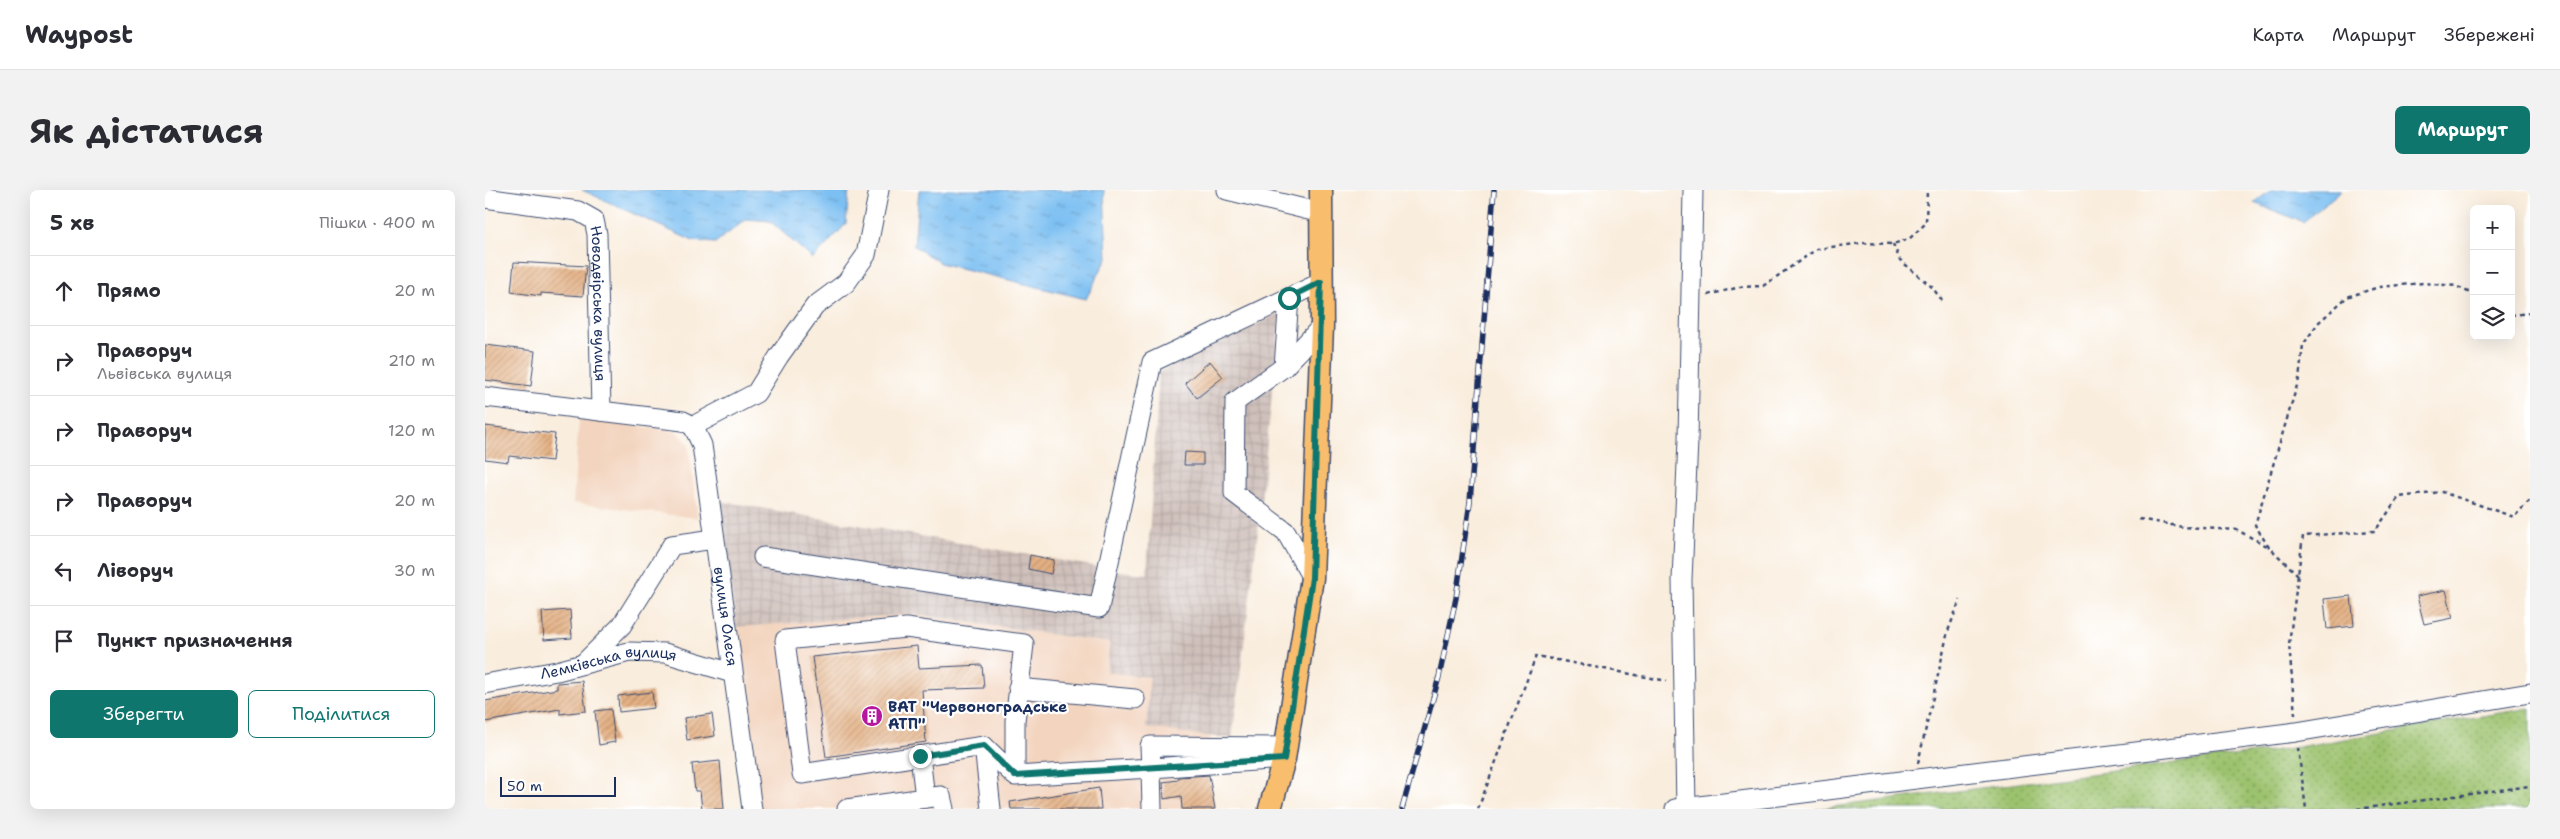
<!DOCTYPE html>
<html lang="uk">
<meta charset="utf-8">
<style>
body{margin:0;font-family:"Shantell Sans",sans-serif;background:#f2f2f3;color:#2b2b33}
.controls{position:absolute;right:15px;top:15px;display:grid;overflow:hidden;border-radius:8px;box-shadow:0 5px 20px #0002}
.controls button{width:45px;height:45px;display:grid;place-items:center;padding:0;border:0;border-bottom:1px solid #e1e1e2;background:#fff;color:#2b2b33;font:25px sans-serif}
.scale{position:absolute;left:15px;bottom:12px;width:116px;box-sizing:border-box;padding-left:5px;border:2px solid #1b2f5e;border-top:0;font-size:14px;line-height:18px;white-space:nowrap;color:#1b2f5e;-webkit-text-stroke:4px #fff;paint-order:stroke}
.stop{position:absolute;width:15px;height:15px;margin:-11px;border:4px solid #0f766e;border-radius:50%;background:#fff}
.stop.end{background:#0f766e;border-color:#fff;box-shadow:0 1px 5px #0008}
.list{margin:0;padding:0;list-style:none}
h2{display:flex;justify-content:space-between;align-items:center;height:65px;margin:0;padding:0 20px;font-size:21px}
h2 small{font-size:16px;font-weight:400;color:#7c7c81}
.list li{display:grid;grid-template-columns:32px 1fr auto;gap:15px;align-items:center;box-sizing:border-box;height:70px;padding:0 20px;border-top:1px solid #e1e1e2}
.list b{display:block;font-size:19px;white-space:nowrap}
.list p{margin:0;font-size:16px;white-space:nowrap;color:#7c7c81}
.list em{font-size:16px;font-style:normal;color:#7c7c81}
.actions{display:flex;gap:10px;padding:15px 20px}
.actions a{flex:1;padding:11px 0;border:1px solid #0f766e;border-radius:8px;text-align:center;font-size:18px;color:#0f766e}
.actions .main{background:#0f766e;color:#fff}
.icon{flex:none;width:28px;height:28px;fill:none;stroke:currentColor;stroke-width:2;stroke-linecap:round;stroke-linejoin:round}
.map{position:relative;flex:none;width:2045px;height:619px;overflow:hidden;border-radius:8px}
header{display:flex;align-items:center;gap:30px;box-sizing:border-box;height:70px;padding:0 25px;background:#fff;border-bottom:1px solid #e1e1e2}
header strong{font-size:24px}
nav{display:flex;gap:28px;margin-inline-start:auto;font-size:18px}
.intro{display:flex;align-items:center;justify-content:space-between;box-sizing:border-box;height:120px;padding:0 30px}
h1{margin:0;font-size:35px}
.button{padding:12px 22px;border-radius:8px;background:#0f766e;color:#fff;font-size:18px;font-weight:700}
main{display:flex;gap:30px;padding:0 30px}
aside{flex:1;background:#fff;border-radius:8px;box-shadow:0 5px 20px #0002}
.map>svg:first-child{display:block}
</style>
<header>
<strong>Waypost</strong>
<nav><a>Карта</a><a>Маршрут</a><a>Збережені</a></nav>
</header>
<div class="intro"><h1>Як дістатися</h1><a class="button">Маршрут</a></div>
<main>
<aside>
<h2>5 хв<small>Пішки · 400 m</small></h2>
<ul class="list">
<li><svg class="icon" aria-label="ahead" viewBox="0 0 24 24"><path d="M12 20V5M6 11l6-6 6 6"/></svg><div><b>Прямо</b></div><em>20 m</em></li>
<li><svg class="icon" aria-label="right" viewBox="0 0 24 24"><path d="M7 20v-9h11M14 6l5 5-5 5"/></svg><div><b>Праворуч</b><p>Львівська вулиця</p></div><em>210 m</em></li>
<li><svg class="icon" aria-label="right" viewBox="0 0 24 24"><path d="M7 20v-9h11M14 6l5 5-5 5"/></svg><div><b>Праворуч</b></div><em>120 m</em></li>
<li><svg class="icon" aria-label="right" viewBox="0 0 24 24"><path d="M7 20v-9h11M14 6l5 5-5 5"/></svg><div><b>Праворуч</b></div><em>20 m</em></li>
<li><svg class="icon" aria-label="left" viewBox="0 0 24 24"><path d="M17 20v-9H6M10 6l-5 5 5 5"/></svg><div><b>Ліворуч</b></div><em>30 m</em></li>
<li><svg class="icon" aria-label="arrive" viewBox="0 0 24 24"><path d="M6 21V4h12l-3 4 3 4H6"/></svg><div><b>Пункт призначення</b></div></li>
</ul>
<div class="actions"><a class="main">Зберегти</a><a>Поділитися</a></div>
</aside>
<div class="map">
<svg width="2045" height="619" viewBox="0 0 2045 619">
<defs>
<pattern id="industrial-grid" width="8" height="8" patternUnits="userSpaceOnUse" patternTransform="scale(1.25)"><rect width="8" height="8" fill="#cfc0ba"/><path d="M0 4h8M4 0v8" fill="none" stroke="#b1a5a2"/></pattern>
<pattern id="garden-dots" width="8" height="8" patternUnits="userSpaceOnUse" patternTransform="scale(1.25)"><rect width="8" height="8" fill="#9cc26d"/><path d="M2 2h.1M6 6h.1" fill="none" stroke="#7e9e5d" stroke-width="1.8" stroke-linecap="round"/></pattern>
<pattern id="water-ripples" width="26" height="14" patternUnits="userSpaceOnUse" patternTransform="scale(1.25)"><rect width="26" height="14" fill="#7bbff2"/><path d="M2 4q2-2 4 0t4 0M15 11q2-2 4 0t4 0" fill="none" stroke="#649cc7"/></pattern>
<pattern id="building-hatch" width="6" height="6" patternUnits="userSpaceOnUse" patternTransform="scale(1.25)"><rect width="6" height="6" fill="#e5b183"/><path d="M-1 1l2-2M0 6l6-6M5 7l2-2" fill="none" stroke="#b9906e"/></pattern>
</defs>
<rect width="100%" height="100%" fill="#fff"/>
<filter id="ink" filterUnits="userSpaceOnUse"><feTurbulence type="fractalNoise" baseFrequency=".02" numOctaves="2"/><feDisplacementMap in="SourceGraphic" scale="10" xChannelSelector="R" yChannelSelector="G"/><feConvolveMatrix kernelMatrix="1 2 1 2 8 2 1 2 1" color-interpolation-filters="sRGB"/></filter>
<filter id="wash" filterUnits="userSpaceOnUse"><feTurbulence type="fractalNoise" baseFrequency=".0096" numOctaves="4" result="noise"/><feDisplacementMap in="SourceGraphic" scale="20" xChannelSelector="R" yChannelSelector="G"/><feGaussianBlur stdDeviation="1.12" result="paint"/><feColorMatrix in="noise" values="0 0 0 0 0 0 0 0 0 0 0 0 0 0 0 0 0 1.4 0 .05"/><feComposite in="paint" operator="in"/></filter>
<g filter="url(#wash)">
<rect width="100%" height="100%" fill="#f9eddd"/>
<!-- built -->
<path fill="#f3d4be" d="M94,228L191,241L203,253L213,328L88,313Z
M428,424L625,453L665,487L726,548L721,563L730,619H273L251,437Z"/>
<!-- industrial -->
<path fill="url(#industrial-grid)" d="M795,123L774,333L747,549L661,538L665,487L621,482L625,453L428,424L251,437L236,311L635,381L662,384L674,182Z"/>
<!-- garden -->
<path fill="url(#garden-dots)" stroke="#5c7866" d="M2045,518V619H1331L1801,559Z"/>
<!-- water -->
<path fill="url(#water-ripples)" stroke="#4b77a8" d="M97,0H364L361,34L328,69L285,31L262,29L230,53L208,51Z
M434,0H619L622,68L601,109L455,73L429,56Z
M1786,0H1857L1818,32L1769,13Z"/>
<g id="blocks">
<!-- building -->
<path fill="url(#building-hatch)" d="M29,72L101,76L98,106L56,103V106L26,102Z
M0,155L50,161L46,196L0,190Z
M725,171L738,187L712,208L700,193Z
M0,236L70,244L67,271L24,266L23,272L0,269Z
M700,262L718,263V275H699Z
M545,365L569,370L566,384L543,379Z
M1961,400L1968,428L1939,434L1932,406Z
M1866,406L1869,436L1842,439L1839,409Z
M85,420L87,448L59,450L57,422Z
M432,456L434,478L497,475L499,498L437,500L441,552L341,567L327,467Z
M97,491L101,521L75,524V519L0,532V511L72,499V493Z
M167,502L169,518L134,522L133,506Z
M126,519L130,552L114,555L110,521Z
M227,524L230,546L202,550L199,528Z
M235,571L239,619H217L215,601H210L207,574Z
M724,585L730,619H697L696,606L679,609L678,592L693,590V587Z
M614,598L616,619H526L525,612Z"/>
</g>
</g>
<g filter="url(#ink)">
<use href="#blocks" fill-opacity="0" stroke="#3c4c71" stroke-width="1"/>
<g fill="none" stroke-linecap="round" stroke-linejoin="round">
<!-- minor casing -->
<g stroke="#3c4c71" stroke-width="21">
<g id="minor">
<path d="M742,0L836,23"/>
<path id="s1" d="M0,8L93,21L109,30L112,44L116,221"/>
<path d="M799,177L804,108"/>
<path d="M0,207L198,231L208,236"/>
<path id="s2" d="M208,236L217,255L267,619"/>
<path d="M208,236L271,203L294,166L330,116L361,93L381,65L394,0"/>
<path d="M278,367L614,418L667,172L837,92"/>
<path d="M827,388L801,342L749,303L750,212L799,177L837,136"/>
<path d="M100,472L137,435L187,355L229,349"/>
<path id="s3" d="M0,494L72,481L144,462L180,463L247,483"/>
<path d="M533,498L650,509"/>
<path d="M499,556L506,619"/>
<path d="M435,566L440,608L456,606L459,619"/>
<path d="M530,586V531L539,454L421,438L300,450L317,584L499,556L530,586L666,578L665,556L801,557"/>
<path d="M1201,618L1197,390L1203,250L1208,0"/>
<path d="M362,619L440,608"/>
<path d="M667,619L666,578L799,569"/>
<path d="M1190,619L1811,542L2045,503"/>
</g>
</g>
<!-- major casing -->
<g stroke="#3c4c71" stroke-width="25">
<path id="major" d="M785,619L799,569L827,388L837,136L836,0"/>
</g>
<!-- path -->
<path stroke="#3c4c71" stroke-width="2.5" stroke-dasharray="4 4" stroke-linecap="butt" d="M1408,54L1415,70L1447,97L1458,112
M1223,105L1255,97L1278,96L1332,59L1377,53L1408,54L1424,49L1441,33L1442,0
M2026,125L2045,123
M1654,329L1698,337L1752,340L1782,356
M1813,385L1783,356L1770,335L1814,189L1818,155L1833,133L1862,107L1894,97L1938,93L1971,96L1989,105
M1810,525L1804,454L1818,346L1890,341L1914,307L1957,302L2029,327L2045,310
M1813,558L1821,619
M1433,573L1463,441L1475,410
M993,619L1051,466L1182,491
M1872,619L2045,596"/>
<!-- minor -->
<use href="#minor" stroke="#fff" stroke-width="19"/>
<!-- major -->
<use href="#major" stroke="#f9be6d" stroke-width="22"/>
<!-- rail casing -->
<g stroke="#1b2f5e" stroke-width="5.5">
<path id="rail" d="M917,619L954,487L971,408L985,312L1009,0"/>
</g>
<!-- rail -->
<use href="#rail" stroke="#fff" stroke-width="4" stroke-dasharray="11" stroke-linecap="butt"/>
</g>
</g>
<g fill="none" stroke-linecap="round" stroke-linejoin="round" filter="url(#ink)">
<!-- route -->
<path stroke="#0f766e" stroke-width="6" d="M435,566L499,556L530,586L799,569L827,388L836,92L804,108"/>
</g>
<!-- icons -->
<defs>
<g id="building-disc" transform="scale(1.125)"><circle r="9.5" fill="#b5179e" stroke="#fff"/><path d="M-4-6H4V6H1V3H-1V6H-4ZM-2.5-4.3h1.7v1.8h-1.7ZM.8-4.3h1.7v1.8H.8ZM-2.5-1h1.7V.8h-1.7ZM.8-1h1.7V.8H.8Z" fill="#fff"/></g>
</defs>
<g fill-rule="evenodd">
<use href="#building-disc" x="387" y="526"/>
</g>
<g text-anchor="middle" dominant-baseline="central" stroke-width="4.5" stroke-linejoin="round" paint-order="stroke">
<!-- street labels -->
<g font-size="15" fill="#1b2f5e" stroke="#fff">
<text stroke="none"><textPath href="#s1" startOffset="196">Новодвірська вулиця</textPath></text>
<text stroke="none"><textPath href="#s2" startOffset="194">вулиця Олеся</textPath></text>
<text stroke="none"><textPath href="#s3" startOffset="126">Лемківська вулиця</textPath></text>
</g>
<!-- poi labels -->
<g font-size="15" font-weight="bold" fill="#1b2f5e" stroke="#fff" text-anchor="start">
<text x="403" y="517">ВАТ "Червоноградське<tspan x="403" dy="17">АТП"</tspan></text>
</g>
</g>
</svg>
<div class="controls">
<button>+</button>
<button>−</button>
<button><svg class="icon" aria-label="layers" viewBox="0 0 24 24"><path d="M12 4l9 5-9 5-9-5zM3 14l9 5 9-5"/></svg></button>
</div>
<div class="scale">50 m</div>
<div class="stop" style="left:804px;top:108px"></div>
<div class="stop end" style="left:435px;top:566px"></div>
</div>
</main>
